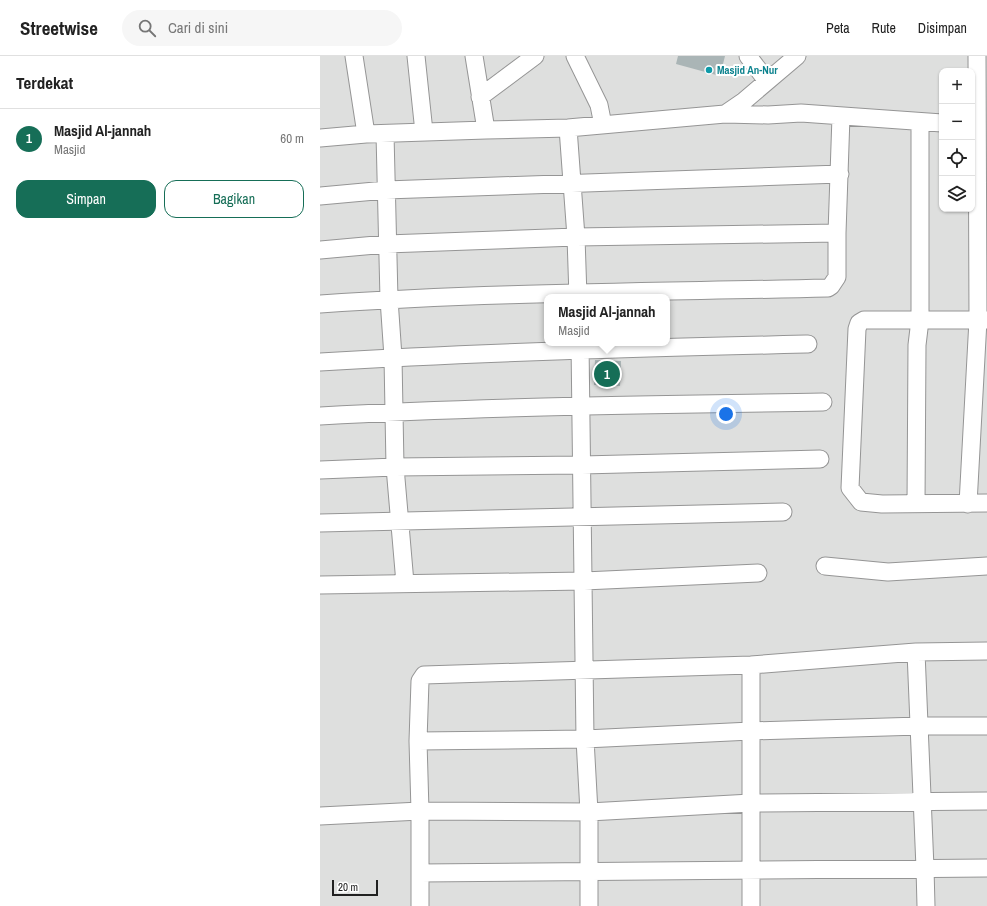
<!DOCTYPE html>
<html lang="id">
<meta charset="utf-8">
<style>
body{margin:0;font-family:"Archivo Narrow",sans-serif;background:#f6f6f6;color:#222}
.controls{position:absolute;right:12px;top:12px;display:grid;overflow:hidden;border-radius:8px;box-shadow:0 1px 3px #0004}
.controls button{width:36px;height:36px;display:grid;place-items:center;padding:0;border:0;border-bottom:1px solid #e0e0e0;background:#fff;color:#222;font:20px sans-serif}
.scale{position:absolute;left:12px;bottom:10px;width:46px;box-sizing:border-box;padding-left:4px;border:2px solid #212121;border-top:0;font-size:11px;line-height:14px;white-space:nowrap;color:#212121;-webkit-text-stroke:3px #fff;paint-order:stroke}
.you{position:absolute;left:406px;top:358px;width:14px;height:14px;margin:-10px;border:3px solid #fff;border-radius:50%;background:#1a73e8;box-shadow:0 0 0 6px #1a73e833}
.badge{display:grid;place-items:center;width:26px;height:26px;border-radius:50%;background:#166e57;color:#fff;font-size:13px;font-weight:700}
.pin{position:absolute;translate:-50% -50%;border:2px solid #fff;box-shadow:0 1px 4px #0006}
.popup{position:absolute;left:224px;top:238px;width:126px;height:52px;box-sizing:border-box;display:grid;place-content:center;border-radius:8px;background:#fff;filter:drop-shadow(0 1px 3px #0005);font-size:13px;white-space:nowrap;color:#767676}
.popup b{font-size:15px;color:#222}
.popup::after{content:'';position:absolute;left:50%;top:100%;margin-left:-8px;border:8px solid transparent;border-top-color:#fff}
.list{margin:0;padding:0;list-style:none}
h2{display:flex;justify-content:space-between;align-items:center;height:52px;margin:0;padding:0 16px;font-size:17px}
h2 small{font-size:13px;font-weight:400;color:#767676}
.list li{display:grid;grid-template-columns:26px 1fr auto;gap:12px;align-items:center;box-sizing:border-box;height:60px;padding:0 16px;border-top:1px solid #e0e0e0}
.list b{display:block;font-size:15px;white-space:nowrap}
.list p{margin:0;font-size:13px;white-space:nowrap;color:#767676}
.list em{font-size:13px;font-style:normal;color:#767676}
.actions{display:flex;gap:8px;padding:12px 16px}
.actions a{flex:1;padding:9px 0;border:1px solid #166e57;border-radius:12px;text-align:center;font-size:14px;color:#166e57}
.actions .main{background:#166e57;color:#fff}
.icon{flex:none;width:22px;height:22px;fill:none;stroke:currentColor;stroke-width:2;stroke-linecap:round;stroke-linejoin:round}
.map{position:relative;flex:none;width:667px;height:850px;overflow:hidden}
header{display:flex;align-items:center;gap:24px;box-sizing:border-box;height:56px;padding:0 20px;background:#fff;border-bottom:1px solid #e0e0e0}
header strong{font-size:19px}
nav{display:flex;gap:22px;margin-inline-start:auto;font-size:14px}
.search{width:280px;height:36px;background:#f6f6f6;display:flex;align-items:center;gap:10px;box-sizing:border-box;padding:0 14px;border-radius:22px;color:#767676;font-size:15px}
main{display:flex}
aside{flex:1;background:#fff}
.map>svg:first-child{display:block}
</style>
<header>
<strong>Streetwise</strong>
<div class="search"><svg class="icon" aria-label="search" viewBox="0 0 24 24"><circle cx="10" cy="10" r="6"/><path d="M15 15l6 6"/></svg>Cari di sini</div>
<nav><a>Peta</a><a>Rute</a><a>Disimpan</a></nav>
</header>
<main>
<aside>
<h2>Terdekat<small></small></h2>
<ul class="list">
<li><span class="badge">1</span><div><b>Masjid Al-jannah</b><p>Masjid</p></div><em>60 m</em></li>
</ul>
<div class="actions"><a class="main">Simpan</a><a>Bagikan</a></div>
</aside>
<div class="map">
<svg width="667" height="850" viewBox="0 0 667 850">
<rect width="100%" height="100%" fill="#e7edf1"/>
<!-- residential -->
<path fill="#dedfde" fill-rule="evenodd" d="M0,0H667V850H0ZM622,15H652V153H622ZM227,241H347V287H227Z"/>
<!-- building -->
<path fill="#aab5b6" d="M358,0H405L400,20L356,8Z
M275,304L301,305L300,330L274,329Z"/>
<g fill="none" stroke-linecap="round" stroke-linejoin="round">
<!-- street casing -->
<g stroke="#959595" stroke-width="19">
<path id="street" d="M34,0L46,78
M96,0L104,76
M154,0L166,74
M255,0L279,49L283,69
M428,0L447,25
M160,41L215,0
M405,58L424,45L477,0
M600,66V264H544L539,267L537,273L530,432L541,446L562,448L667,447
M248,72L256,181L258,241
M65,78L69,243L73,301L75,411L85,527
M0,82L46,78L166,74L248,72L405,58L448,59L481,57L622,67
M0,140L66,134L520,118
M0,194L67,188L256,181L517,177
M0,248C169,236 339,236 508,232L511,230L517,221V177L521,60
M260,287L265,683L269,756V850
M0,306C163,296 326,292 488,288
M0,360C167,350 335,349 503,346
M0,414L75,411L262,409L500,403
M596,448L597,289L600,264H667
M648,448L658,264L657,0
M0,467L463,456
M505,510L568,516L667,510
M0,529L264,525L438,517
M596,596L605,812L606,850
M98,685L265,683L431,675L600,670H667
M0,760L100,755L269,756L431,747L667,745
M100,817L667,812
M100,850V755L98,685L100,625L104,619L431,609L596,596L667,595
M431,850V609"/>
</g>
<!-- street -->
<use href="#street" stroke="#fff" stroke-width="17"/>
</g>
<!-- markers -->
<circle fill="#0f9aa8" stroke="#fff" stroke-width="1.5" cx="389" cy="14" r="4"/>
<g text-anchor="middle" dominant-baseline="central" stroke-width="4" stroke-linejoin="round" paint-order="stroke">
<!-- culture labels -->
<g font-size="11" font-weight="bold" fill="#0d838f" stroke="#fff" text-anchor="start">
<text x="397" y="14">Masjid An-Nur</text>
</g>
</g>
</svg>
<div class="controls">
<button>+</button>
<button>−</button>
<button><svg class="icon" aria-label="locate" viewBox="0 0 24 24"><circle cx="12" cy="12" r="6"/><path d="M12 2v4M12 18v4M2 12h4M18 12h4"/></svg></button>
<button><svg class="icon" aria-label="layers" viewBox="0 0 24 24"><path d="M12 4l9 5-9 5-9-5zM3 14l9 5 9-5"/></svg></button>
</div>
<div class="scale">20 m</div>
<div class="you"></div>
<div class="pin badge" style="left:287px;top:318px">1</div>
<div class="popup"><b>Masjid Al-jannah</b>Masjid</div>
</div>
</main>
